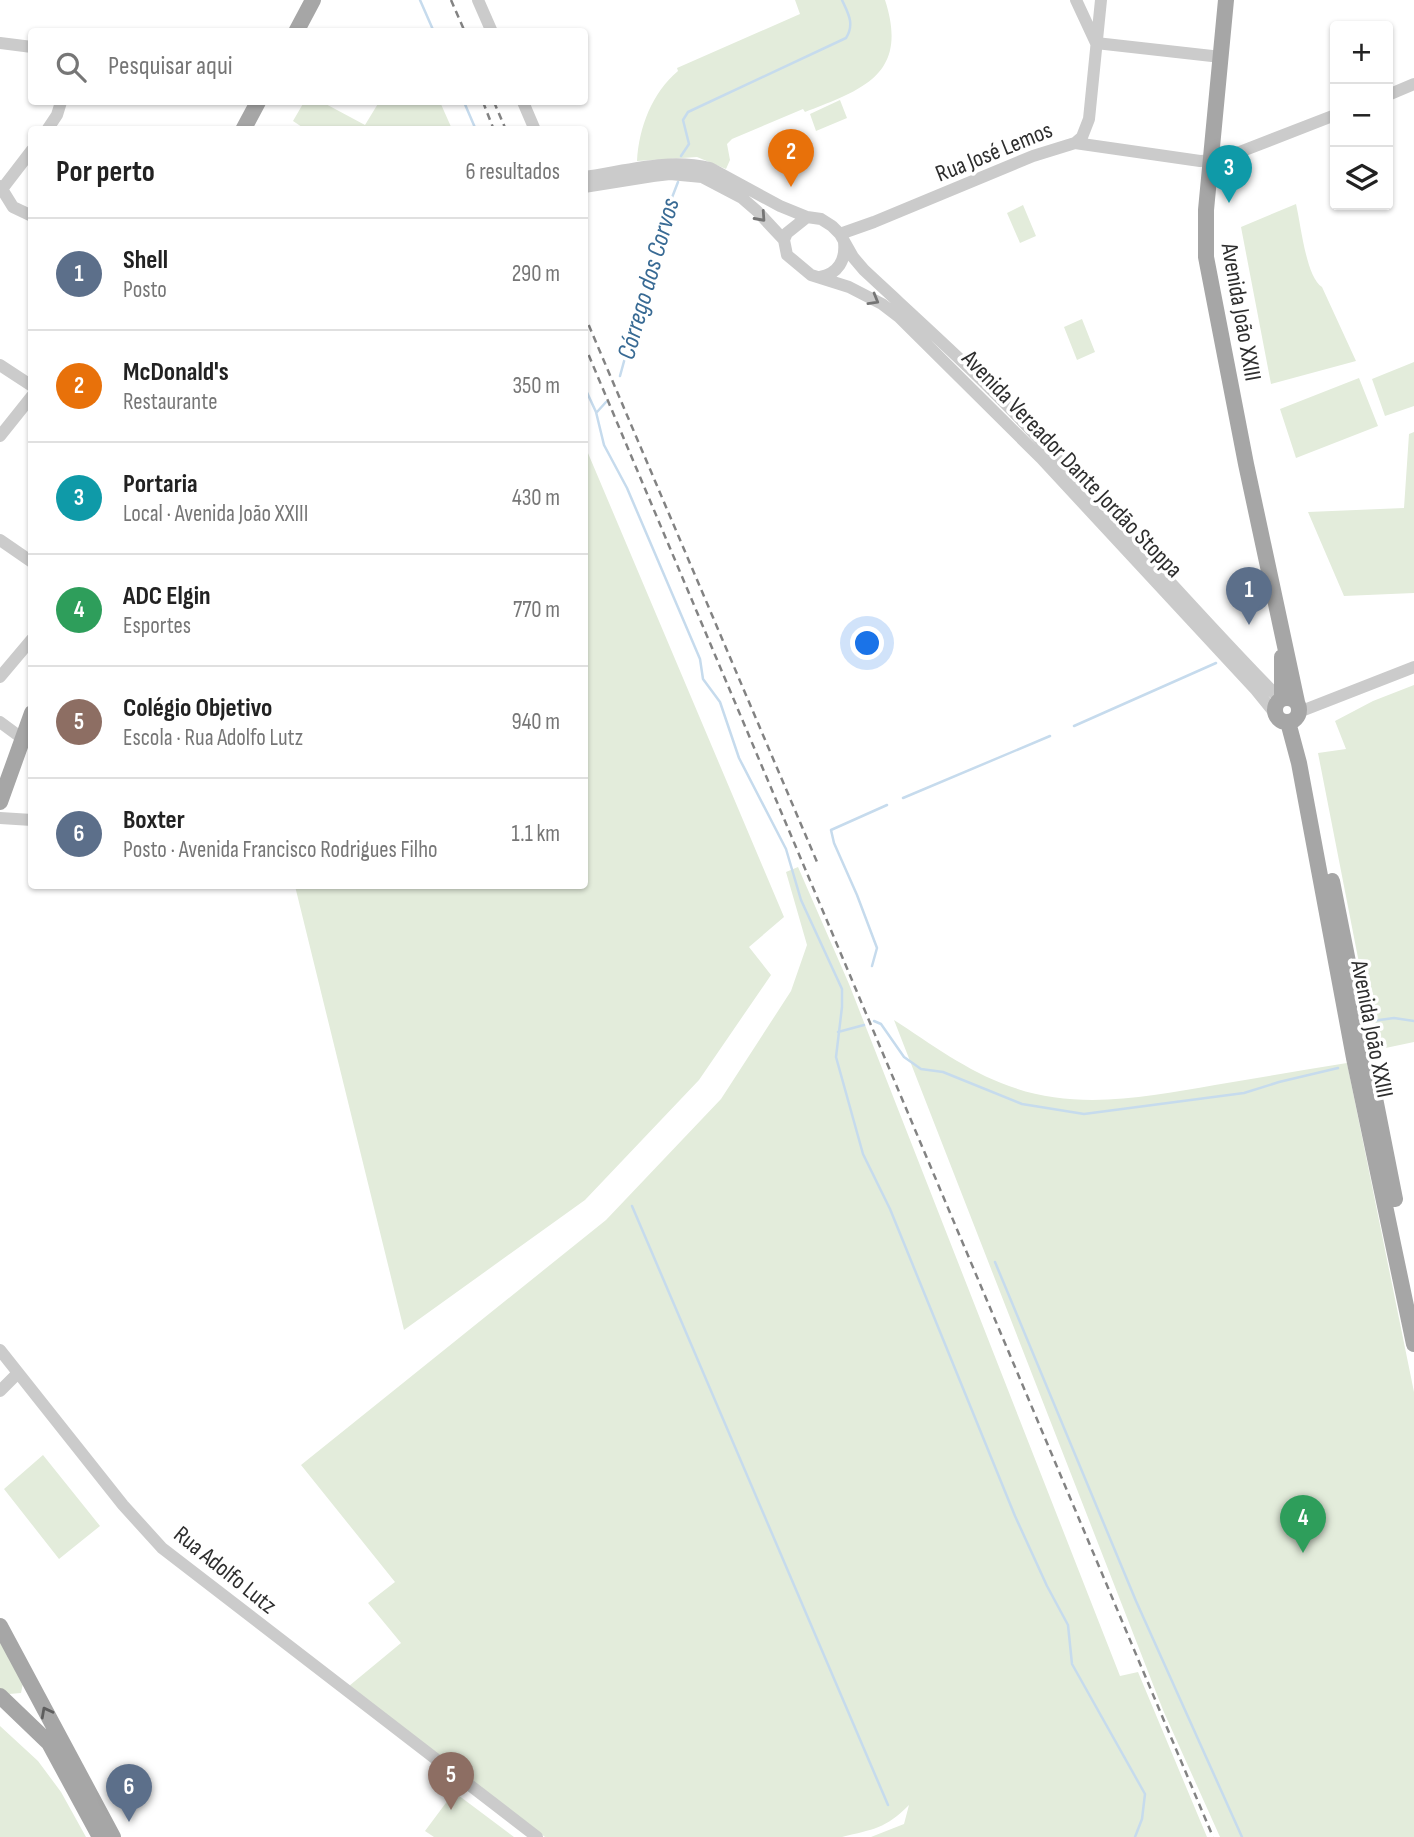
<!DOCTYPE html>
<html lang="pt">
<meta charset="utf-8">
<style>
body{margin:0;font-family:"Sofia Sans Condensed",sans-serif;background:#f2f2f2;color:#222}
.controls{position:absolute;right:21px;top:21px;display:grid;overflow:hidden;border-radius:7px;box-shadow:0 2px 5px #0004}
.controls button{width:63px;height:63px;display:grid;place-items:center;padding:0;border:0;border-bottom:2px solid #e0e0e0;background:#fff;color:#222;font:35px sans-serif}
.you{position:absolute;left:868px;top:644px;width:24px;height:24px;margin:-18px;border:5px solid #fff;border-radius:50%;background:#1a73e8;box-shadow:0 0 0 10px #1a73e833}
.badge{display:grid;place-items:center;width:46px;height:46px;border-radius:50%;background:#7c3aed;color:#fff;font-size:23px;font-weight:700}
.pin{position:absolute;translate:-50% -58px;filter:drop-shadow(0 2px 4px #0008)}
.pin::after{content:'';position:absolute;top:37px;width:24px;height:21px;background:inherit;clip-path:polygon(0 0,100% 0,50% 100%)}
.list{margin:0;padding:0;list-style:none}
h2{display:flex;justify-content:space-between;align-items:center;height:91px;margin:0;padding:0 28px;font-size:30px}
h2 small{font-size:23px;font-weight:400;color:#767676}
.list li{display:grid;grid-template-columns:46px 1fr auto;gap:21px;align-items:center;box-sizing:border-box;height:112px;padding:0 28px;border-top:2px solid #e0e0e0}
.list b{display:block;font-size:26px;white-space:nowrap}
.list p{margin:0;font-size:23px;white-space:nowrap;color:#767676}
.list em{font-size:23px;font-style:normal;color:#767676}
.icon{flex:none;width:38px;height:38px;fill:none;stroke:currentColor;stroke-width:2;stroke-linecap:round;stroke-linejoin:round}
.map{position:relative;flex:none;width:1414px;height:1837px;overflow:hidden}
.search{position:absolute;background:#fff;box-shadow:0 2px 5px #0004;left:28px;top:28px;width:560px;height:77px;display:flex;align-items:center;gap:18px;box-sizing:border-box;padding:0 24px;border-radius:7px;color:#767676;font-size:26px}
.panel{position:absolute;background:#fff;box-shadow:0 2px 5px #0004;left:28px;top:126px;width:560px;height:763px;border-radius:7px}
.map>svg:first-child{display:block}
</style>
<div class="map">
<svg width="1414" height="1837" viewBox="0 0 1414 1837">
<rect width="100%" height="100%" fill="#fff"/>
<!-- green -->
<path fill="#e3ecdb" d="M795,0H885C909,74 864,89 805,112L803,109L732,139L727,144L730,160L726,169L697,157L637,161C639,127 652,93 678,71L677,68L800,14Z
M840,100L847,118L816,131L810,114Z
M304,102H322L365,125L379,102H440L452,129H301L302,127L293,121Z
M1296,204C1301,225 1306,277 1322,287L1356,361L1271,384L1241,227Z
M1023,205L1036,236L1020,243L1007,213Z
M1082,319L1095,352L1077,360L1064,327Z
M1414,362V406L1385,416L1372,379Z
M1359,378L1378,426L1296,458L1280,409Z
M1414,432V593L1344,596L1308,512L1404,508L1409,434Z
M585,446L784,917L749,947L771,975L699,1080L585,1200L404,1330L295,886H584Z
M1414,685V1042L1376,1050L1318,753L1346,749L1335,721L1373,701Z
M798,867L849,984L1120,1676L1138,1672L1207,1837H871L904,1824L909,1805C885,1829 874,1829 842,1837H545L349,1686L401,1643L368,1603L395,1582L301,1465L606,1220L721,1099L791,991L807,945L786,872Z
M894,1020C931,1044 967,1071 1009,1086C1076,1111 1147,1097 1215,1085C1259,1078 1303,1070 1347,1063L1414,1392V1837H1220L1163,1710Z
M43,1455L100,1526L59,1559L4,1489Z
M0,1639L23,1683L21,1693L9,1694L0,1688Z
M0,1726L38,1761L61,1792L86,1837H0Z
M454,1792L514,1837H434L425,1831Z"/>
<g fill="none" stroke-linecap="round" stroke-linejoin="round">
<!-- stream -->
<path stroke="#c6dbed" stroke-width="2.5" d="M420,0L434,32
M464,102L476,130
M681,156L689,144L683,120L688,112L846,38C855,24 848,13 842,0
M620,376L661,226L678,182
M584,386L596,412L604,445L627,488L700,659L703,679L720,702L739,758L786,849L801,900L842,989V1007L836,1057L863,1154L890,1209L1015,1516L1047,1586L1068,1625L1072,1664L1145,1794L1142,1819L1135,1837
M597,412L606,402
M1074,726L1216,663
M903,798L1050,736
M872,966L877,948L857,895L834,843L831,830L887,805
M874,1021L881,1024L904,1057L921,1069L943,1072L1022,1104L1084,1114L1244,1093L1279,1082L1338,1068
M1372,1021L1394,1018L1414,1021
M838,1032L864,1025
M632,1206L888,1805
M995,1262L1136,1601L1242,1837"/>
<!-- minor -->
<path stroke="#cbcbcb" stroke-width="12" d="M478,0L492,32
M1076,0L1096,43
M0,43L32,47
M1096,43L1221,57
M1388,95L1414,84
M523,102L535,130
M47,130L57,115L61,102
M1075,143L1082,137L1089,119L1101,0
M584,177C627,171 667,158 710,168L780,206L807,217L821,219L832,226L840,234L853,257L864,270C923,325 984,379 1039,439C1120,525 1197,615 1280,699
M0,186L13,207L32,216
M584,187L653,176L670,174L702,177L742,198L757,211L784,240L787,255L811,275L849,287L882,304L899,317L1041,458L1256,690L1277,716
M2,189L32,150
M840,234L874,222L1033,156L1075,143L1200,161L1219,160L1335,115
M784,240L787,233L807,217
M820,277C838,274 846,260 844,242
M0,365L32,386
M0,436L32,396
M0,540L32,562
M0,677L32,639
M1299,712L1414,667
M0,722L23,739
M0,818L32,820
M0,1350L123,1505L162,1548L537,1837
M0,1391L18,1373"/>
<!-- major -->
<path stroke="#a6a6a6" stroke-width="16" d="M1226,0L1206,210V257L1246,464L1297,702
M296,32L313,0
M243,130L258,102
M1282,657V698
M1275 710a12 12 0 1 1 24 0a12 12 0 1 1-24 0Z
M1288,722L1299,763L1354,1058L1414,1344
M0,802L32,713
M1332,881L1395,1199
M0,1626L113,1837
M0,1696L49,1743L100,1837"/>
<!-- rail -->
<path stroke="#838383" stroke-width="2.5" stroke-dasharray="7 5" stroke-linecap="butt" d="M451,0L465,32
M483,102L494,130
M494,102L506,130
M584,314L817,862
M584,344L1213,1837"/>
</g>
<!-- one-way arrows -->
<defs><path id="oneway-chevron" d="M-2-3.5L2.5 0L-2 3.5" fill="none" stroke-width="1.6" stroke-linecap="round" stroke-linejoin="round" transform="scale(1.75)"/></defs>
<g stroke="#757575">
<use href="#oneway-chevron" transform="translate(761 217) rotate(48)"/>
<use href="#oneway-chevron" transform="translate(874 300) rotate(30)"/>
</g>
<use stroke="#5e5e5e" href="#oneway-chevron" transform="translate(46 1712) rotate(-118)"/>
<g text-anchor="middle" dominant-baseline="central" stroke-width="7" stroke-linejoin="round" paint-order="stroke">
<!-- street labels -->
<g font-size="24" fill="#2e2e2e" stroke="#fff">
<text transform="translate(994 152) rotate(-22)">Rua José Lemos</text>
<text transform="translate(1241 312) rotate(80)">Avenida João XXIII</text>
<text transform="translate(1072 464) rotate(46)">Avenida Vereador Dante Jordão Stoppa</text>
<text transform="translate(1372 1029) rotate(79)">Avenida João XXIII</text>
<text transform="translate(225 1570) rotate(39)">Rua Adolfo Lutz</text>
</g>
<!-- water labels -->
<g font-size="26" font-style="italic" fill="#386a94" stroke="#fff">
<text transform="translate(649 279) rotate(-74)">Córrego dos Corvos</text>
</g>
</g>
</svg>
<div class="controls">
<button>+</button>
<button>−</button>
<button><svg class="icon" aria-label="layers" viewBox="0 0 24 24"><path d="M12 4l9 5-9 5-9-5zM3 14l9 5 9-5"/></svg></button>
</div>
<div class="you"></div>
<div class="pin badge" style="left:1249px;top:625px;background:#5c6f8a">1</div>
<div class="pin badge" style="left:791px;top:187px;background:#e8710a">2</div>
<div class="pin badge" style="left:1229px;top:203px;background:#0f9aa8">3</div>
<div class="pin badge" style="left:1303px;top:1553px;background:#2e9e5b">4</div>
<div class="pin badge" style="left:451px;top:1810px;background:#8d6e63">5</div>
<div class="pin badge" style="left:129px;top:1822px;background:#5c6f8a">6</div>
<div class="search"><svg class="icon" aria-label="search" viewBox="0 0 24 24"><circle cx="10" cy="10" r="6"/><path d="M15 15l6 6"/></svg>Pesquisar aqui</div>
<section class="panel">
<h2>Por perto<small>6 resultados</small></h2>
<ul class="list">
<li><span class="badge" style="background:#5c6f8a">1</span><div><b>Shell</b><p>Posto</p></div><em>290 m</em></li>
<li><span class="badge" style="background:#e8710a">2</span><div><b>McDonald's</b><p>Restaurante</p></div><em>350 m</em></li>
<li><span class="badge" style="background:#0f9aa8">3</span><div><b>Portaria</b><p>Local · Avenida João XXIII</p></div><em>430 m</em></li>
<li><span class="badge" style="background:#2e9e5b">4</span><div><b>ADC Elgin</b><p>Esportes</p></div><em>770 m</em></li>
<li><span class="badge" style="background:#8d6e63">5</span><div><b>Colégio Objetivo</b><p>Escola · Rua Adolfo Lutz</p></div><em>940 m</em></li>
<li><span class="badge" style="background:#5c6f8a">6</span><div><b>Boxter</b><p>Posto · Avenida Francisco Rodrigues Filho</p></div><em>1.1 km</em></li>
</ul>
</section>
</div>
